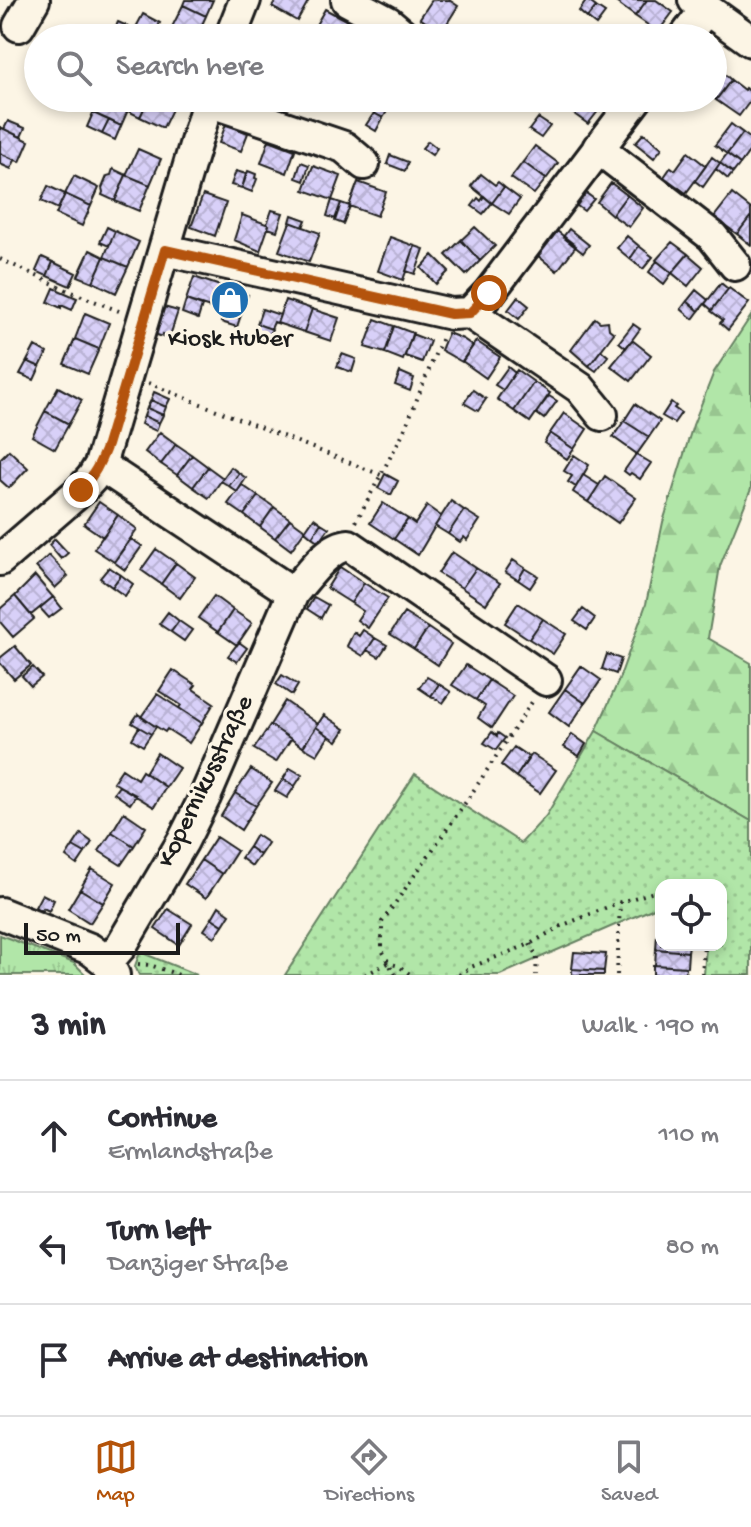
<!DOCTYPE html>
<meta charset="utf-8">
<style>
body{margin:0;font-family:"Gochi Hand",sans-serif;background:#f2f2f3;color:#2b2b33}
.controls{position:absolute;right:24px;bottom:24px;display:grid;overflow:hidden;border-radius:16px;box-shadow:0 4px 12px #0003}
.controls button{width:72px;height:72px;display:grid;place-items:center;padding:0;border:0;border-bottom:2px solid #e1e1e2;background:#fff;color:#2b2b33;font:40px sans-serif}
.scale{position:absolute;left:24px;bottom:20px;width:156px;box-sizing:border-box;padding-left:8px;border:4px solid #1c1c1c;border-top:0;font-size:22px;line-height:28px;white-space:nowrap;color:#1c1c1c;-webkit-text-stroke:6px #fcf5e5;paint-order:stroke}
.stop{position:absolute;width:24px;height:24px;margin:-18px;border:6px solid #b45309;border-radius:50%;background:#fff}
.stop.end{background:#b45309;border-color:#fff;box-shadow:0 2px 8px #0008}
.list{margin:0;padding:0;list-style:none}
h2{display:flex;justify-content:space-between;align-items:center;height:104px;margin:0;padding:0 32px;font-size:34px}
h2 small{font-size:26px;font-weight:400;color:#7c7c81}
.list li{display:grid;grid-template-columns:52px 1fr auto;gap:24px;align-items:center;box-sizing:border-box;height:112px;padding:0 32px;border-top:2px solid #e1e1e2}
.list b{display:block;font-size:30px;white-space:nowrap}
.list p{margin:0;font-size:26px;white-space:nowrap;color:#7c7c81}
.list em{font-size:26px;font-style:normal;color:#7c7c81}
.icon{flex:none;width:44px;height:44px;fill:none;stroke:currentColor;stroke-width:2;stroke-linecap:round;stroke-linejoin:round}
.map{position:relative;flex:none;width:751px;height:975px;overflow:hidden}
.search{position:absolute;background:#fff;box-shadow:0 4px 12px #0003;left:24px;right:24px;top:24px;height:88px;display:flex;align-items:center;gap:20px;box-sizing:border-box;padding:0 28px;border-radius:44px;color:#7c7c81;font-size:30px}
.sheet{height:440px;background:#fff}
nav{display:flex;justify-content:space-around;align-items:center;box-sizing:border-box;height:112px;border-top:2px solid #e1e1e2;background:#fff;font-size:22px;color:#7c7c81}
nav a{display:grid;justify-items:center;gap:4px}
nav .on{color:#b45309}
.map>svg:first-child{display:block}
</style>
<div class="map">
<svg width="751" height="975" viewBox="0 0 751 975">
<defs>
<pattern id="grass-tufts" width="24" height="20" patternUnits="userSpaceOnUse" patternTransform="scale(2)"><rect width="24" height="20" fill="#b1e6a8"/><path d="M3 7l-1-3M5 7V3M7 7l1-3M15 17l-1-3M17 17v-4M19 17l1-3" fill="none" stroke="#98c590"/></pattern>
<pattern id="forest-firs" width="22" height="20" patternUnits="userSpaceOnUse" patternTransform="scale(2)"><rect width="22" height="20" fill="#b1e6a8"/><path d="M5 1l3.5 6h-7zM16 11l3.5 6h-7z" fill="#98c590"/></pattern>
<pattern id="park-dots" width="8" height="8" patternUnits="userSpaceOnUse" patternTransform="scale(2)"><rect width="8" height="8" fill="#b1e6a8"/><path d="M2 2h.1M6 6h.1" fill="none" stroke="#98c590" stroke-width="1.8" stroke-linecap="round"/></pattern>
<pattern id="building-cross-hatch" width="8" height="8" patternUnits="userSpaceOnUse" patternTransform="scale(2)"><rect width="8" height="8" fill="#d8d0f8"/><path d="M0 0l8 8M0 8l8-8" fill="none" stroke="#b9b2d4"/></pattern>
</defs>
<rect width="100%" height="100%" fill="#fcf5e5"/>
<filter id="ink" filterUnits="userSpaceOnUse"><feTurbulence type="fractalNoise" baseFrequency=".0125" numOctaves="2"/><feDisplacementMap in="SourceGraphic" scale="16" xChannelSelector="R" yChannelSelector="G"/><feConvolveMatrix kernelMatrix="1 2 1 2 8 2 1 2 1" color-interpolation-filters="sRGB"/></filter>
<g filter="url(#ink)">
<!-- grass -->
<path fill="url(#grass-tufts)" stroke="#668162" stroke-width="2" d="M0,935L74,963L86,975H0Z"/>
<!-- forest -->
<path fill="url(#forest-firs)" stroke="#668162" stroke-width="2" d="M751,316V489L720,566L708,638L751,663V821L596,731L618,682L646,604L663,522L693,425L714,372Z"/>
<!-- park -->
<path fill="url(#park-dots)" stroke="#668162" stroke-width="2" d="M596,731L751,821V975H704L706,945H721V885H661V905L500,975H285L415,774L521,843L546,816Z
M140,952L197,975H139L135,966Z"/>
<!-- building -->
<path fill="url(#building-cross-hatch)" stroke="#1c1c1c" stroke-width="2" d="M185,0H213L206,16L183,5Z
M277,0H309L297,21L272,7Z
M432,0H449L458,6L441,33L420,18Z
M587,0L596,7L587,18L579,11Z
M613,0H647L635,16Z
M647,0H656L673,12L658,32L635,16Z
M183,5L206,16L196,38H191L171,29Z
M596,7L605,13L596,25L587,18Z
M325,9L351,23L342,38H327L313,30Z
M143,14L160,23L152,38L134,31Z
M118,22L125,25L118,38H110Z
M125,25L134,31L149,38H118Z
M713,63L731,80L716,100L713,97Z
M731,80L744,90L745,88L751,92V100L739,116L716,100Z
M100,98L128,110L121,126L93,113Z
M134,98H149L140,117L128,111Z
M149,98H165L175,103L163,128L140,117Z
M585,98H608L606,100L608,101L600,111L599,110L588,124L574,114Z
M381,100L391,105L383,118L374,113Z
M93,113L109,120L102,134L87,127Z
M374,113L383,118L376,131L366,125Z
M538,118L550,126L541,138L529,130Z
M109,120L121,126L115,140L102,134Z
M8,121L25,128L21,137L4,129Z
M226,124L248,133L241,151L219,143Z
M731,124L743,133L727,154L715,145Z
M0,127L29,141L20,162L0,153Z
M644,133L662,148L654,158L635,143Z
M743,133L751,139V149L740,164L727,154Z
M269,140L295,150L287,173L261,163Z
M428,141L437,148L432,155L422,148Z
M535,146L558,163L546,179L523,162Z
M138,149L161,159L150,185L126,175Z
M688,152L706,166L686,193L664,177L671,167L675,170Z
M0,153L15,160L11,169L0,164Z
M727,154L740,164L733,173L720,163Z
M390,155L408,162L405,171L387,164Z
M712,157L720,163L703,187L695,181Z
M301,162L309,165L304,181L296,178Z
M523,162L546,179L534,194L511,178Z
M720,163L733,173L728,179L716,169Z
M313,166L341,176L332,200L304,190Z
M113,169L126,175L115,201L102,195L103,192L102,188L107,176L111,175Z
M236,171L246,174L242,188L231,185Z
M248,171L256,174L255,178L257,179L252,192L242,188Z
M481,174L495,185L498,182L504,187L492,203L471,186Z
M126,175L150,185L139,211L115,201Z
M74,176L99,188L91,206L65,194Z
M358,182L386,192L377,216L349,206Z
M611,183L627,195L612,215L597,202Z
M48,186L65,194L58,209L41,201Z
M504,187L520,199L509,214L492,203Z
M582,190L594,199L584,211L573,203Z
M65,194L91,206L82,226L56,214Z
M732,194L751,209V216L737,234L714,217Z
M203,195L226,203L215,236L191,227Z
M627,195L643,208L629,227L612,215Z
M484,196L492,203L483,214L472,206L478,198L481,201Z
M332,200L341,203L335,219L327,216Z
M341,203L350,206L343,224L335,221Z
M272,210L283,213L277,231L268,228L269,225L267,224Z
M242,215L269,225L260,251L234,240Z
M292,215L306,220L303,227L290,222Z
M751,216V245L737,234Z
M290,222L320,233L309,262L279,251Z
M107,227L115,231L109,246L100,242Z
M475,227L495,246L480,261L461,240Z
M569,229L589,245L583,253L563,237Z
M115,231L139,242L128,267L104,257Z
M557,231L576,246L557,271L537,255Z
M627,236L639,246L630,259L617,248Z
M390,237L415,246L403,280L378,271Z
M461,240L480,261L466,275L446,255Z
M672,242L688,254L672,273L656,260Z
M415,246L424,249L415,274L406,271Z
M639,246L653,257L643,269L630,259Z
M90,250L104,257L93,282L78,276Z
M688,254L703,267L688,286L672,273Z
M433,255L449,271L436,284L421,268Z
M42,257L53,262L47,276L36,271Z
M104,257L128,267L116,293L93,282Z
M657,261L672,273L664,284L649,272Z
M53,262L76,273L70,286L47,276Z
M194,277L220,286L213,309L186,300Z
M721,283L728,289L712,310L705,304Z
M220,286L248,295L240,318L213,309Z
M54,288L77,298L72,310L61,305V308L48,302Z
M729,288L749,303L728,330L720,323L723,320L711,311Z
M696,290L708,300L699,311L687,301Z
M518,297L529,306L519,319L508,310Z
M186,300L202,306L198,319L182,313Z
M285,300L312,309L304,332L277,323Z
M687,301L699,311L693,319L681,309Z
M160,306L178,311L170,336L163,334V337L154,334Z
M262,309L280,315L277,323L274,322L271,329L257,324Z
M312,309L339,318L331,341L304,332Z
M85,313L109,323L99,349L75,339Z
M223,313L240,318L237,327L221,322Z
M595,318L600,322L608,321L609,329L614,333L589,366L571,350Z
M375,319L394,326L385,353L365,347Z
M257,324L272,329L267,342L253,337Z
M633,324L640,329L626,348L619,342Z
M394,326L413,333L403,360L385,353Z
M448,333L463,339L473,346L462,362L441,350Z
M412,334L430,341L422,362L405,356Z
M75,339L99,349L88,374L64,364Z
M632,340L651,355L631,381L611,366Z
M476,341L500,357L486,378L462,361Z
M35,346L47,353L40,367L27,361Z
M601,350L608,356L596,371L589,366Z
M342,354L356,359L352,372L337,367Z
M27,361L40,367L34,380L20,374Z
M508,367L515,373L503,390L495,385Z
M517,370L534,382L514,411L497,399Z
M400,372L414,378L410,391L395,385Z
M534,382L550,393L530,422L514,411Z
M58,387L82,400L69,424L45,411Z
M473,390L486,399L478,411L464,403Z
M154,392L170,399L166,407L151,400Z
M549,396L557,401L544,419L536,413Z
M151,400L166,407L163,415L147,408Z
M671,402L676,406L674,408L681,413L674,423L662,416Z
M635,404L660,421L649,437L624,421Z
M147,408L163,415L159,423L144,416Z
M45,411L69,424L55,449L32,436Z
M564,413L587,429L574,449L550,433Z
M144,416L159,423L156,431L141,424Z
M624,421L649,437L637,454L613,437Z
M160,432L176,444L161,464L145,452Z
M550,433L574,449L567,459L544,443Z
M176,444L192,455L177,475L161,464Z
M9,450L28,468L9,488L0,480V459Z
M636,454L651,463L640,479L631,473L629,475L624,471Z
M192,455L208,467L193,487L177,475Z
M574,455L589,465L576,487L568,482L572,476L564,471Z
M208,467L223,478L209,498L193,487Z
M231,467L239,473L229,486L221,481Z
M239,473L246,478L237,492L229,486Z
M385,474L398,481L391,495L378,488Z
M583,475L599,485L588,502L573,492Z
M605,476L636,498L618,523L588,502Z
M242,485L258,496L244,515L228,504Z
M258,496L274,507L260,527L244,515Z
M451,501L464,510L448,534L435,526Z
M99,502L118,515L103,537L84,524Z
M383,503L408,519L394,539L370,523Z
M427,506L441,516L418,555L394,539L408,519L415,524Z
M274,507L290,519L275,538L260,527Z
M464,510L480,520L467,540L464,537L460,542L448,534Z
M118,515L137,529L114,562L94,549Z
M314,518L321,523L312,537L305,531Z
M290,519L305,530L291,550L275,538Z
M321,523L329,528L319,542L312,537Z
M55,539L68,553L61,559L49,545Z
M131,539L142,546L125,570L114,562Z
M156,549L176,563L161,584L141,570Z
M452,552L476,568L462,588L438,573Z
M49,555L68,576L55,588L36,567Z
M513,560L525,568L518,580L505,572Z
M176,563L195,577L180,598L161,584Z
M109,567L121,575L112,587L100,578Z
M340,567L364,583L351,603L327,588Z
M476,568L500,583L486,604L462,588Z
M525,568L538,576L530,588L518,580Z
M121,575L133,584L125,596L112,587Z
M35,576L53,597L31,615L15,596Z
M364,583L388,598L368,628L357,620L363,611L351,603Z
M15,596L34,619L13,637L0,622V609Z
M214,596L233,610L218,632L198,618Z
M53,597L62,608L49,618L40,608Z
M314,597L328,605L321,618L307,609Z
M518,603L543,619L529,639L505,623Z
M583,609L595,618L587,630L574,621Z
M233,610L252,623L237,645L218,632Z
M168,612L179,621L171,632L159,624Z
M404,613L428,628L414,649L390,634Z
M543,619L566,634L553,654L529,639Z
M179,621L192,630L184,641L171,632Z
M428,628L451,644L438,665L414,649Z
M363,630L375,638L363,656L347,646L354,632L359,636Z
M375,638L387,645L379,657L367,650Z
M239,642L247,648L237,662L228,656Z
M15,646L31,665L14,679L0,663V658Z
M607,654L621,659L616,674L602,669Z
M466,665L489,680L476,700L452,685Z
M581,666L601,680L585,703L565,689Z
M33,667L42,677L31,686L22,676Z
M173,670L196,685L193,689L214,703L202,723L179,708L181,705L159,691Z
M282,675L298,685L292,695L276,684Z
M427,677L439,684L431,696L419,688Z
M489,680L513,696L492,728L478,718L485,706L476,700Z
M439,684L451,692L443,703L431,696Z
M565,689L585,703L569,727L549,712Z
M157,694L202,723L189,743L167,729L165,732L141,717Z
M285,701L318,724L303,747L270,725Z
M138,714L156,727L151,734L132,723Z
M324,715L345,729L337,741L316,727Z
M270,725L291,739L276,762L254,749Z
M139,727L151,734L143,746L132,739Z
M316,727L329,736L317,755L303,747Z
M492,732L497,736L498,733L505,738L496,750L484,743Z
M572,734L586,744L579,756L564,747Z
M514,747L529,757L516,777L501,765Z
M157,753L179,768L166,787L145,773Z
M532,754L556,770L540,793L516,777Z
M290,768L302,775L295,786L283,779Z
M122,769L137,779L142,771L166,787L154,807L113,782Z
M251,769L272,783L256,806L235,793Z
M283,779L295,786L287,798L275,791Z
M119,786L136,795L130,804L114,793Z
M235,793L256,806L241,830L221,816Z
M124,812L146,827L134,846L112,832Z
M112,832L134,846L121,865L99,851Z
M81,834L92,842L85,853L73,846Z
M256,835L268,843L260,855L249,847Z
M216,837L237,851L222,874L201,860Z
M73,846L85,853L77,865L66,857Z
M249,847L260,855L252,866L241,858Z
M201,860L222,874L206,898L185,884Z
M92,869L115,883L103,903L80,889Z
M80,889L103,903L90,923L68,909Z
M42,894L54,900L49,911L43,908L42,911L35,907Z
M219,906L230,914L223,925L212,918Z
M168,909L192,924L179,945L155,929Z
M212,918L223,925L215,937L204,930Z
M657,934H661V945H689L688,952L656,949Z
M656,949L688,952L687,967L655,965Z
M574,952L606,954L604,971L572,969Z
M653,965L686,967L685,975H653Z
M572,969L604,971V975H572Z"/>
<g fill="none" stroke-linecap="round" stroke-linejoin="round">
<!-- minor casing -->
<g stroke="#1c1c1c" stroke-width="36">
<path id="minor" d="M347,0L388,22L407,38
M694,0L751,41
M19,26L34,0
M230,38L245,0
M684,38L706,9
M208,101L344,147L364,164
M598,148L712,236L735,265
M165,250L451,314L470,313L489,293L637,98
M470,313L580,388L602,415
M100,465L293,593C307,577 328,546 349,545L546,680
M0,560L81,490L92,478L100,465L209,98
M0,913L90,949L107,962L114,975
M107,962L121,946L183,841L205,797L293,593"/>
</g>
<!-- path -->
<path stroke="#1c1c1c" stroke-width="4" stroke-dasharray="2 6" stroke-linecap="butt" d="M0,259L67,290L119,311
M148,383L381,475
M356,522L404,431L443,335
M530,944L537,957L536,975
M138,964L150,965L179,975
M365,975L388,963L399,966L411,975
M395,975L382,950V922L468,799L534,699
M459,975L471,967L530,944L561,926L620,902L661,890
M617,975L620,902
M702,975L704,945"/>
<!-- minor -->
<use href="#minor" stroke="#fcf5e5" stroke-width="30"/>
</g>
</g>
<g fill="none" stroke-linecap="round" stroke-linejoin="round" filter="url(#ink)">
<!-- route -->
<path stroke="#b45309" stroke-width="10" d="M81,490C94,476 100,463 107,445L165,250L451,314L470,313L489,293"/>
</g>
<!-- icons -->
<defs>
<g id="shop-disc" transform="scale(2)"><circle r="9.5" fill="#1f6fb2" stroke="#fcf5e5"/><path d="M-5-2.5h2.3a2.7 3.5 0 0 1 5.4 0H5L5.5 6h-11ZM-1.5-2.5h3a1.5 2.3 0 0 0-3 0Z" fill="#fff"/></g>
</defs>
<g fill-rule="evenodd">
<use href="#shop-disc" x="230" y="300"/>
</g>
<g text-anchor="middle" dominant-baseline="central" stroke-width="7" stroke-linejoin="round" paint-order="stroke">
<!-- poi labels -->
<g font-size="26" fill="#1c1c1c" stroke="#fcf5e5">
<text x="230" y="340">Kiosk Huber</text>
</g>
<!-- street labels -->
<g font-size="26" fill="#1c1c1c" stroke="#fcf5e5">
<text transform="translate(207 782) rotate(-64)">Kopernikusstraße</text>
</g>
</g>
</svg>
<div class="controls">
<button><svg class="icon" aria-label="locate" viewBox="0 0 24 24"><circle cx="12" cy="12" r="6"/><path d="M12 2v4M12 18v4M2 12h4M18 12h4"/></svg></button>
</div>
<div class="scale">50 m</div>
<div class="stop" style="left:489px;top:293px"></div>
<div class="stop end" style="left:81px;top:490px"></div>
<div class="search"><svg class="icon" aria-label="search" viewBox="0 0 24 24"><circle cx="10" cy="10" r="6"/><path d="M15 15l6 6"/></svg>Search here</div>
</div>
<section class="sheet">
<h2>3 min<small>Walk · 190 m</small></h2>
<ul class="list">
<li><svg class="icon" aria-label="ahead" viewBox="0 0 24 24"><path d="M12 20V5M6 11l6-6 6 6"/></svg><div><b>Continue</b><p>Ermlandstraße</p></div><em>110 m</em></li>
<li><svg class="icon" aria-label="left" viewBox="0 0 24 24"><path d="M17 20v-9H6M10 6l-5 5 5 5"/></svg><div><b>Turn left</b><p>Danziger Straße</p></div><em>80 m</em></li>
<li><svg class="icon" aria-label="arrive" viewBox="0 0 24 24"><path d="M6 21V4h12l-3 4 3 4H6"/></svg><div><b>Arrive at destination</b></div></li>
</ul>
</section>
<nav>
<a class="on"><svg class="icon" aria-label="map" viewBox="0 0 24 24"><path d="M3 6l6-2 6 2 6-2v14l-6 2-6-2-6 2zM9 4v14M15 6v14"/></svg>Map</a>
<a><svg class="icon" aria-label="directions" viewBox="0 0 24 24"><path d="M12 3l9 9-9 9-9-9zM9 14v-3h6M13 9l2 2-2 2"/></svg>Directions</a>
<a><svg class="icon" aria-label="saved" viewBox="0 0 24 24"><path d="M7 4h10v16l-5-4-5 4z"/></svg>Saved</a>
</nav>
